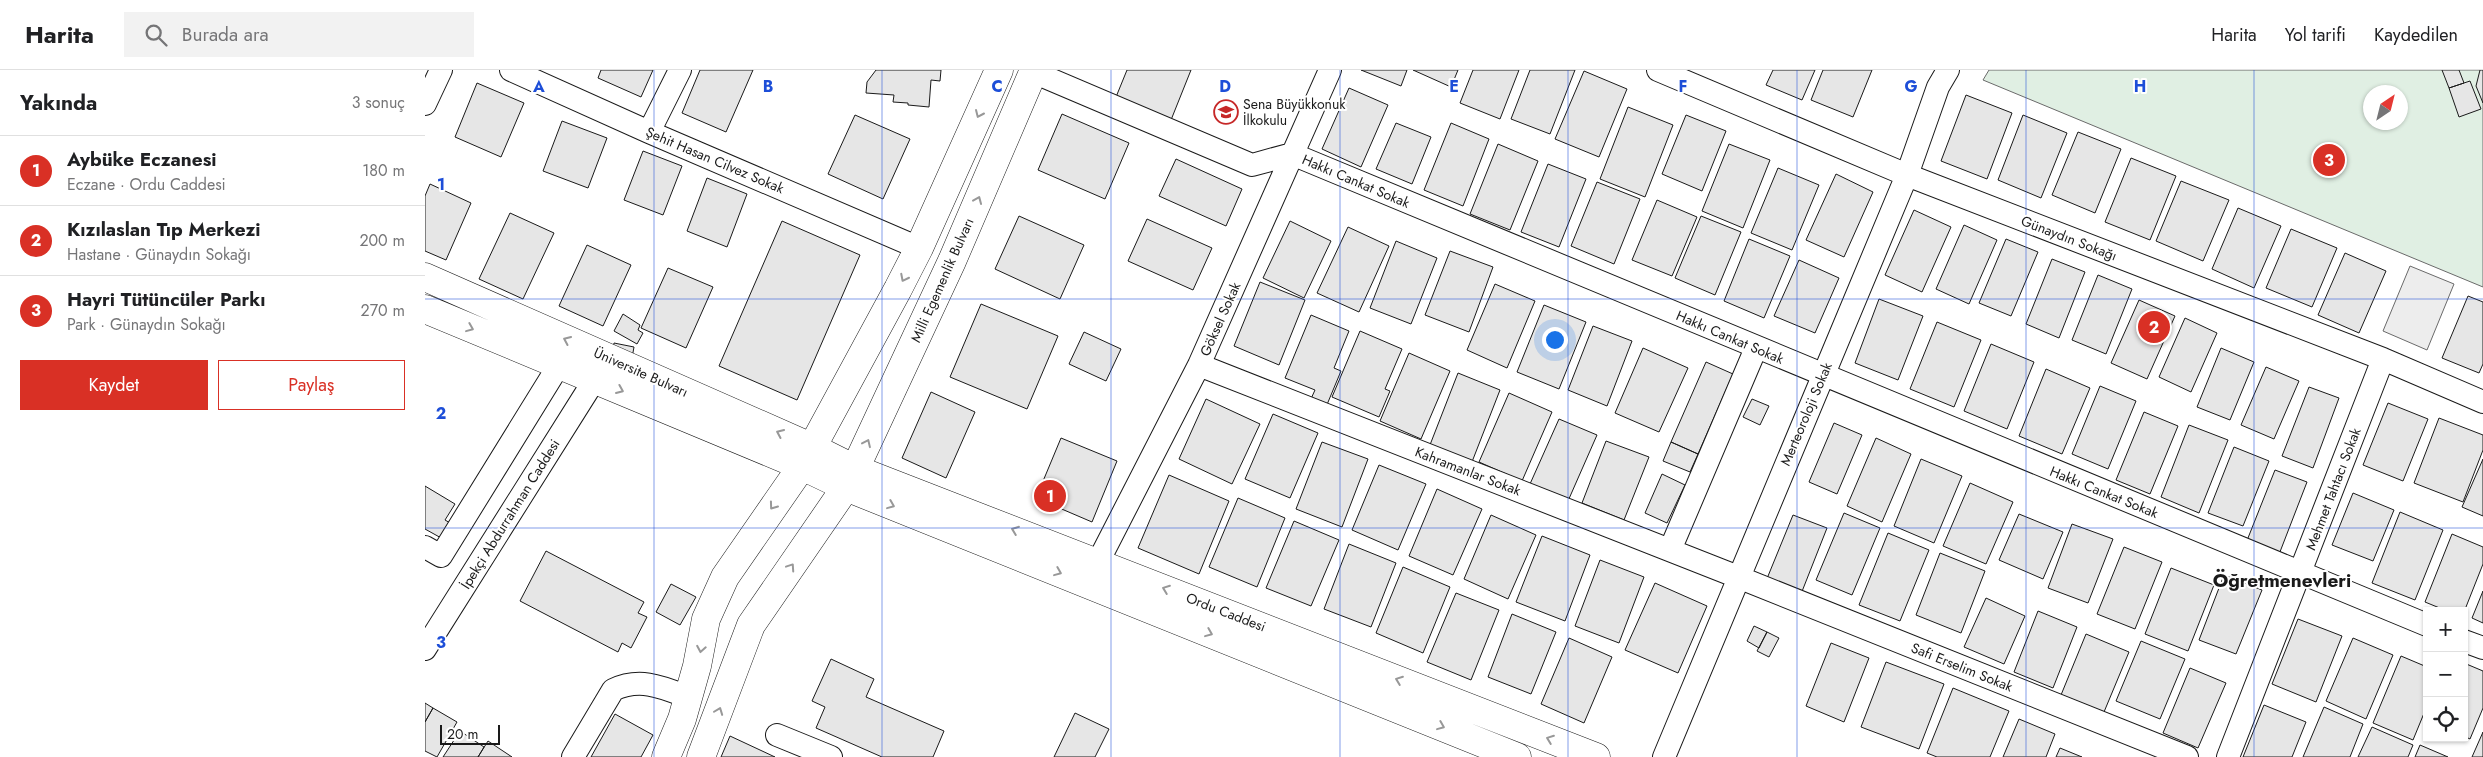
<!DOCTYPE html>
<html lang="tr">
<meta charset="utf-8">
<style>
body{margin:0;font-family:Jost,sans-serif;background:#f2f2f2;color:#202124}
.controls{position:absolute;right:15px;bottom:15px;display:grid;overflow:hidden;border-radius:0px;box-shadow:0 1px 4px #0004}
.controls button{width:45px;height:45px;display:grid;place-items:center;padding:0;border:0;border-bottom:1px solid #e0e0e0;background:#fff;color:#202124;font:25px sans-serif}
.compass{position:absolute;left:1938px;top:15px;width:45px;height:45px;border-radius:50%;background:#fff;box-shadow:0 1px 4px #0004;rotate:35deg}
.scale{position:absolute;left:15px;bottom:12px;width:60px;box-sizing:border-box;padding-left:5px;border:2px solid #1a1a1a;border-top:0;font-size:14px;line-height:18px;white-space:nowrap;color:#1a1a1a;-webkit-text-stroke:4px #fff;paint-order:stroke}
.you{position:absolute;left:1129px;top:269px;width:18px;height:18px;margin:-12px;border:4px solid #fff;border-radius:50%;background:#1a73e8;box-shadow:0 0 0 8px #1a73e833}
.badge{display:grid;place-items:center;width:32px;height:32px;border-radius:50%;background:#d93025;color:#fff;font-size:16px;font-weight:700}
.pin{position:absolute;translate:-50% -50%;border:2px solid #fff;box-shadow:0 1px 5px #0006}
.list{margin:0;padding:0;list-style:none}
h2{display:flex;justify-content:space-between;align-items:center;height:65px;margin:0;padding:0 20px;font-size:21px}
h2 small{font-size:16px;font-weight:400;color:#757577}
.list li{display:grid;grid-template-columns:32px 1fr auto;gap:15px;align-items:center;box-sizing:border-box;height:70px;padding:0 20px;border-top:1px solid #e0e0e0}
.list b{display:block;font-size:19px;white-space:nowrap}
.list p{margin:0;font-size:16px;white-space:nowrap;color:#757577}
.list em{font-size:16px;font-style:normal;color:#757577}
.actions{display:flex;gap:10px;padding:15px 20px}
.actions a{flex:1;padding:11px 0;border:1px solid #d93025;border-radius:0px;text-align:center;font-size:18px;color:#d93025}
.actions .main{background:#d93025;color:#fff}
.icon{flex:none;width:28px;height:28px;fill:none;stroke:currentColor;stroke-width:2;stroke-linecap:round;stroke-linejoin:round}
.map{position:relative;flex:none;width:2058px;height:687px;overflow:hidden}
header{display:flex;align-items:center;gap:30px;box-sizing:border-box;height:70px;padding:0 25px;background:#fff;border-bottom:1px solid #e0e0e0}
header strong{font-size:24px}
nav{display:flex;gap:28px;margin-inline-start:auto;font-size:18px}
.search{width:350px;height:45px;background:#f2f2f2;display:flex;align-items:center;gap:12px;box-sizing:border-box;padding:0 18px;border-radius:0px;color:#757577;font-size:19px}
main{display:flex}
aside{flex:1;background:#fff}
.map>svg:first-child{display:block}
</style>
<header>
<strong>Harita</strong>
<div class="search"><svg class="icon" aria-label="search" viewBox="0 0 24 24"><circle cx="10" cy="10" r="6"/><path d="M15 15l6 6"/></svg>Burada ara</div>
<nav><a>Harita</a><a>Yol tarifi</a><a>Kaydedilen</a></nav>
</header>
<main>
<aside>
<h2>Yakında<small>3 sonuç</small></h2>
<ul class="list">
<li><span class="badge">1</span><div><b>Aybüke Eczanesi</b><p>Eczane · Ordu Caddesi</p></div><em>180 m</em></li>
<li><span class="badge">2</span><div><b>Kızılaslan Tıp Merkezi</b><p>Hastane · Günaydın Sokağı</p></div><em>200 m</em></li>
<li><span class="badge">3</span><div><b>Hayri Tütüncüler Parkı</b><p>Park · Günaydın Sokağı</p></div><em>270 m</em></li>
</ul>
<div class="actions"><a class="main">Kaydet</a><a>Paylaş</a></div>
</aside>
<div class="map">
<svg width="2058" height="687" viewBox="0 0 2058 687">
<rect width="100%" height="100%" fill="#fff"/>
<!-- green -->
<path fill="#e0efe3" stroke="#6a6a6a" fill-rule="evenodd" d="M1564,0H2058V217L1558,10ZM1946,22H1976V52H1946Z"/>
<!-- parking -->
<path fill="#ededed" stroke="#6a6a6a" d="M1985,196L2029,214L2002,280L1958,261Z"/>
<!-- building -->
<path fill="#e6e6e6" stroke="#1a1a1a" d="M176,0H228L216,27L173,8Z
M275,0H328L301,62L257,43Z
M451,0H516L515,11L506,10L504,37L483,35V33L468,32L469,25L441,23L442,12Z
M702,0H766L746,50L691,27Z
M936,0H982L976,16Z
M988,0H1033L1026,17Z
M1048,0H1094L1075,49L1035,33Z
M1105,0H1150L1125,64L1086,49Z
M1348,0H1390L1377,30L1341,15Z
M1398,0H1447L1428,47L1386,30Z
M2017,0H2034L2039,13L2024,18Z
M2055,0H2058V33L2051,16Z
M1159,1L1202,19L1174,87L1130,69Z
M2045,11L2056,39L2034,47L2024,18Z
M52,13L99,33L76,87L30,67Z
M924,18L963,35L936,97L897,79Z
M1541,25L1587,43L1562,109L1516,91Z
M1203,37L1248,55L1220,127L1175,109Z
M637,44L704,73L680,129L613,100Z
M430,45L485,69L458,129L403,104Z
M1261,45L1301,61L1277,121L1237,104Z
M1598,45L1642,63L1616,128L1573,110Z
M137,51L182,68L163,118L118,101Z
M971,53L1006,67L987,114L951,99Z
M1026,53L1064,69L1038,136L999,120Z
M1653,62L1696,79L1670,143L1627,125Z
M1073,74L1113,91L1085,160L1045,144Z
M1304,74L1345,90L1318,158L1277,141Z
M218,81L257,96L238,145L199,130Z
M1706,88L1751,106L1725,170L1680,152Z
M751,89L817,119L801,156L734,126Z
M1123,94L1161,109L1134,177L1096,162Z
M1353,98L1394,115L1367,180L1326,163Z
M1411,104L1448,122L1419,187L1381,170Z
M282,108L322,124L302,177L262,161Z
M1756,111L1804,130L1778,191L1731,171Z
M1172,112L1215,129L1189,194L1146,176Z
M5,114L46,133L21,190L0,181V126Z
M1232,130L1272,147L1247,206L1207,190Z
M1813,138L1856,156L1829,218L1787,199Z
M1489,140L1526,157L1497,222L1460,205Z
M85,143L129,163L98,229L54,209Z
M594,146L659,175L635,229L570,199Z
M1276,146L1316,162L1290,225L1250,208Z
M722,149L787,178L768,220L703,191Z
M357,151L435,185L372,330L294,296Z
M865,151L906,171L879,228L838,208Z
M1539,155L1572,170L1544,234L1511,219Z
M923,157L964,176L934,242L892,223Z
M1866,159L1912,178L1887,237L1841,218Z
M1324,169L1365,186L1339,248L1299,231Z
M1581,169L1613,182L1586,246L1554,233Z
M971,171L1012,188L986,254L945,238Z
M162,175L206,195L178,256L134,236Z
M1025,181L1068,197L1044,262L1000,245Z
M1920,183L1961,201L1934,263L1893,245Z
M1627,189L1660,202L1634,268L1601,254Z
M1374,190L1414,208L1390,263L1349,246Z
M243,198L288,217L261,278L216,258Z
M1673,205L1707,219L1681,284L1647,270Z
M835,212L880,230L854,295L809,276Z
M1070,214L1110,231L1082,298L1042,280Z
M2043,226L2058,232V294L2054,303L2017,288Z
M1454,229L1498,246L1473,310L1430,293Z
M1714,230L1750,246L1722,309L1686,293Z
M556,234L633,266L602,339L525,307Z
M1119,235L1161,252L1134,319L1092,302Z
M198,244L215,255L213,260L218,263L212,274L189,261Z
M886,245L924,261L909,298L916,301L901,337L885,331L890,320L860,308Z
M1760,248L1792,263L1766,322L1734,307Z
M1512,252L1556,270L1529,337L1485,319Z
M1168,256L1207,271L1182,336L1143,320Z
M935,261L977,279L960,319L965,321L954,347L907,327Z
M659,262L696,279L681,311L644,294Z
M189,273L209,277L207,288L187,284Z
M1566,274L1609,292L1582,359L1539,341Z
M1218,278L1263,298L1234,362L1190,343Z
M1796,278L1829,292L1805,350L1772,337Z
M984,283L1025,301L996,369L955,351Z
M1281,292L1308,304L1273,384L1246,372Z
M1841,297L1874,311L1849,369L1816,355Z
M1621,299L1665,318L1637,384L1594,366Z
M1033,303L1075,320L1045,397L1003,380Z
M1675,316L1711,331L1683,399L1647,384Z
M1884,317L1914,328L1888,398L1857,386Z
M506,322L550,342L521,408L477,388Z
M1084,323L1127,342L1097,411L1054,392Z
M781,329L835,354L807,414L754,389Z
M1327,329L1344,336L1335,355L1318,347Z
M1963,333L2003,349L1978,411L1938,395Z
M1719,342L1753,356L1725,424L1691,410Z
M848,344L893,363L865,428L820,409Z
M2014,348L2058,365V380L2038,432L1989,413Z
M1134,349L1172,365L1143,431L1105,414Z
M1409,353L1437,365L1412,424L1384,412Z
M1764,355L1803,370L1774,443L1736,427Z
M636,368L692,391L667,452L611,428Z
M1451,368L1486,384L1457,452L1422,436Z
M1181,371L1224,387L1199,450L1157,433Z
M897,372L943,389L917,457L871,439Z
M1246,372L1273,384L1265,402L1238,391Z
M1809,377L1844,391L1818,456L1783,443Z
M1496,389L1537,406L1509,473L1469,456Z
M2058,389V446L2037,437Z
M954,395L1001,414L973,480L927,460Z
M1850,400L1882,412L1853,487L1821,473Z
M1237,404L1260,415L1242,453L1220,443Z
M744,405L804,431L774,504L713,478Z
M1545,413L1588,432L1561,494L1518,476Z
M0,416L30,434L20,450L27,454L18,469L0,459Z
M1012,419L1057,439L1028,505L984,486Z
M1928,423L1969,440L1948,491L1907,475Z
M813,428L860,448L832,517L784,497Z
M1975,442L2018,460L1990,530L1947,513Z
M1419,443L1455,458L1427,525L1391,510Z
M1594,444L1638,462L1618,509L1574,490Z
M1066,445L1111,465L1083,529L1039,509Z
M1368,445L1402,458L1376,524L1341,511Z
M869,451L914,470L886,536L841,518Z
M1647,454L1688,469L1663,533L1623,518Z
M1463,463L1504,480L1475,551L1434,535Z
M2027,464L2058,477V494L2039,542L2022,541L2000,532Z
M1117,466L1165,485L1140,551L1091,532Z
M924,474L971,493L946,557L899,539Z
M1699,477L1737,492L1710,559L1672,544Z
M121,481L219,532L213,543L222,547L206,578L197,573L193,582L95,531Z
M1515,483L1560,501L1536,563L1491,545Z
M1175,490L1219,507L1194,573L1150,556Z
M978,497L1025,517L998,583L951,563Z
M1746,498L1789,515L1763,581L1720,564Z
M1799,505L1837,520L1811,584L1774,570Z
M1230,513L1282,536L1253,603L1200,580Z
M246,514L271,527L255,555L231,542Z
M2058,521V553L2047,548Z
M1031,523L1074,540L1046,610L1002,592Z
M1561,528L1600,546L1579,594L1539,577Z
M1613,541L1652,557L1628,618L1589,602Z
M1087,544L1131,562L1106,624L1063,607Z
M1873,549L1917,566L1891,632L1847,614Z
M1329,556L1342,562L1334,578L1322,571Z
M1342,562L1354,568L1344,587L1332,581Z
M1661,564L1704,582L1679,642L1636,625Z
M1144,568L1187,587L1159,653L1116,634Z
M1928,568L1968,585L1941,649L1901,631Z
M1716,571L1760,589L1735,649L1691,631Z
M1406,573L1444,588L1419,652L1381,636Z
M1976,586L2002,597V636L1988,670L1948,653Z
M406,589L449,609L441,627L519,661L508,687H457L391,658L400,637L387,631Z
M1461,592L1519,614L1494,679L1436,657Z
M2039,593L2058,601V638L2045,669L2039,666Z
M1765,598L1801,613L1773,678L1738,663Z
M1528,618L1584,641L1565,687H1512L1502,683Z
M0,633L8,638L0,652Z
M1839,635L1881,652L1867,687H1818Z
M1899,637L1938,654L1925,687H1878Z
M8,638L32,652L12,687L0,681V652Z
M650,643L684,659L670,687H629Z
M190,644L228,665L216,687H166Z
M1594,649L1630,664L1621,687H1578Z
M1947,657L1988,675L1983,687H1933Z
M35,661L59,677L53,687H18Z
M2058,662V687H2047Z
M305,666L350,687H296Z
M63,671L87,687H53Z
M1995,675L2023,687H1990Z
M1635,678L1657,687H1631Z"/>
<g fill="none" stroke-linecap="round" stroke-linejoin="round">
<!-- minor casing -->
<g stroke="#1a1a1a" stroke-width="24">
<path id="minor" d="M86,0L224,62L494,178
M1233,0L1482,105L1958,289L2058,332
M608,2L827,95L867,84L2002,555
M0,34L16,0
M224,62L255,0
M774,295L1313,507L1762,687
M0,477L16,486L134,295
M1245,480L1331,278
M673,492L774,295L905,0
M2039,571L2058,578
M0,579L170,309
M352,665L406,687
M148,687L188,620C215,607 237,617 263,627
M1239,687L1482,105L1513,17L1523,0
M1803,687L1958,289"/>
</g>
<!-- major casing -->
<g stroke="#1a1a1a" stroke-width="29">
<path id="major" d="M0,207L386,377L430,399L1171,687
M0,239L377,396L421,417L1092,687
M241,687L257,649L272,596L281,549L300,507L377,396L473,219L494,178L574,0
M276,687L326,555L421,417L430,399L527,191L609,0"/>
</g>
<!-- minor -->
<use href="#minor" stroke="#fff" stroke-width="22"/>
<!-- major -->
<use href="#major" stroke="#fff" stroke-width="28"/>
</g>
<!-- one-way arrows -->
<defs><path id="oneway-chevron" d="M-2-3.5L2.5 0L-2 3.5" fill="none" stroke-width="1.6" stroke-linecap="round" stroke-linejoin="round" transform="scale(1.25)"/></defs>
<g stroke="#989898">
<use href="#oneway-chevron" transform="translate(554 44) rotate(114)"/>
<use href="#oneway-chevron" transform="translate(553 130) rotate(-67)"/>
<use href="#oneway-chevron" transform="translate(479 208) rotate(117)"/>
<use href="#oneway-chevron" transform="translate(45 258) rotate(22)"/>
<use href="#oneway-chevron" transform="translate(142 270) rotate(-156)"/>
<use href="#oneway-chevron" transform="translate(195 320) rotate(23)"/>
<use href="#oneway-chevron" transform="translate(355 363) rotate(-156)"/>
<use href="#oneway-chevron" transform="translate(442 373) rotate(-65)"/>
<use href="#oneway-chevron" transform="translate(466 435) rotate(22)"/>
<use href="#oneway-chevron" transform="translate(348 436) rotate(126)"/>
<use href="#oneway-chevron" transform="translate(590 460) rotate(-159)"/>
<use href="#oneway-chevron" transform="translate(366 497) rotate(-56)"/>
<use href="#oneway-chevron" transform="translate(633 502) rotate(22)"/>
<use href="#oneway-chevron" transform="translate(741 519) rotate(-159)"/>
<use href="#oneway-chevron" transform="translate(784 563) rotate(22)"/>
<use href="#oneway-chevron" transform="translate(276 579) rotate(100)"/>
<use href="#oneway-chevron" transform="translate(974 610) rotate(-159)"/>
<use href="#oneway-chevron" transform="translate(294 641) rotate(-69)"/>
<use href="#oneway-chevron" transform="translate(1016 656) rotate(22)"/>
<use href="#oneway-chevron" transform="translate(1125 669) rotate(-159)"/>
</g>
<!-- grid -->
<path fill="none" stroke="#1d4ed8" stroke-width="1" stroke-opacity="0.55" d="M229,0V687M457,0V687M686,0V687M915,0V687M1143,0V687M1372,0V687M1601,0V687M1829,0V687M0,229H2058M0,458H2058"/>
<!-- icons -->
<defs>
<g id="school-ring" transform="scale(1.25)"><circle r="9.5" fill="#fff" stroke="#c62828" stroke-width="1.5"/><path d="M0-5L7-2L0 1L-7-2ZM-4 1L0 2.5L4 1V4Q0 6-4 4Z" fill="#c62828"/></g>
</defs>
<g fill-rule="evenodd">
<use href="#school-ring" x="801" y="42"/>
</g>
<g text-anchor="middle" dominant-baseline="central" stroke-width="4" stroke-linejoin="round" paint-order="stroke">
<!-- poi labels -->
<g font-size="14" fill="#1a1a1a" stroke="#fff" text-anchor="start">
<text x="818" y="34">Sena Büyükkonuk<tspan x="818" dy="16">İlkokulu</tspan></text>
</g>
<!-- street labels -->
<g font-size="14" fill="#1a1a1a" stroke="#fff">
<text transform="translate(290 90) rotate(23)">Şehit Hasan Cilvez Sokak</text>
<text transform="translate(931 111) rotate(23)">Hakkı Cankat Sokak</text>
<text transform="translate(1644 168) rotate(21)">Günaydın Sokağı</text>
<text transform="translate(517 210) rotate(-66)">Milli Egemenlik Bulvarı</text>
<text transform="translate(795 249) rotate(-66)">Göksel Sokak</text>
<text transform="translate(1305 267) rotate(23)">Hakkı Cankat Sokak</text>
<text transform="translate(216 302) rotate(24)">Üniversite Bulvarı</text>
<text transform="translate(1381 344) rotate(-67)">Merteoroloji Sokak</text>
<text transform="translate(1043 401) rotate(21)">Kahramanlar Sokak</text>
<text transform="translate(1908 419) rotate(-69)">Mehmet Tahtacı Sokak</text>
<text transform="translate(1679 422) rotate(22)">Hakkı Cankat Sokak</text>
<text transform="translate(85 444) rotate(-58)">İpekçi Abdurrahman Caddesi</text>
<text transform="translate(801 542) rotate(21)">Ordu Caddesi</text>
<text transform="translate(1537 597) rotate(22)">Safi Erselim Sokak</text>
</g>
<!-- district labels -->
<g font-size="19" font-weight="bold" fill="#1a1a1a" stroke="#fff">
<text x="1857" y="510">Öğretmenevleri</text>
</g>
</g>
<g font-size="16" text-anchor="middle" font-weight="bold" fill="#1d4ed8" stroke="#fff" stroke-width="4" stroke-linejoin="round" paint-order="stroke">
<text x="114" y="22">A</text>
<text x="343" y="22">B</text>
<text x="572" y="22">C</text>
<text x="800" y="22">D</text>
<text x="1029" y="22">E</text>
<text x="1258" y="22">F</text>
<text x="1486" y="22">G</text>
<text x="1715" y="22">H</text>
<text x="16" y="120">1</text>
<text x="16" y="349">2</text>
<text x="16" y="578">3</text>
</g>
</svg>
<div class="controls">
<button>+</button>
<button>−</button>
<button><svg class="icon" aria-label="locate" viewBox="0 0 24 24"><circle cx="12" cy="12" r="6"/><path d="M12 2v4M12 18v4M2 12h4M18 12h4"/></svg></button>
</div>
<svg class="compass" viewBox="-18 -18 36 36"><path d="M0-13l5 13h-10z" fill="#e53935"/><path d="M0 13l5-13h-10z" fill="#757577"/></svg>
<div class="scale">20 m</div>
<div class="you"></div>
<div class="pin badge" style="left:625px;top:426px">1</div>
<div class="pin badge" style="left:1729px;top:257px">2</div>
<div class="pin badge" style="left:1904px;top:90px">3</div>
</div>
</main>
